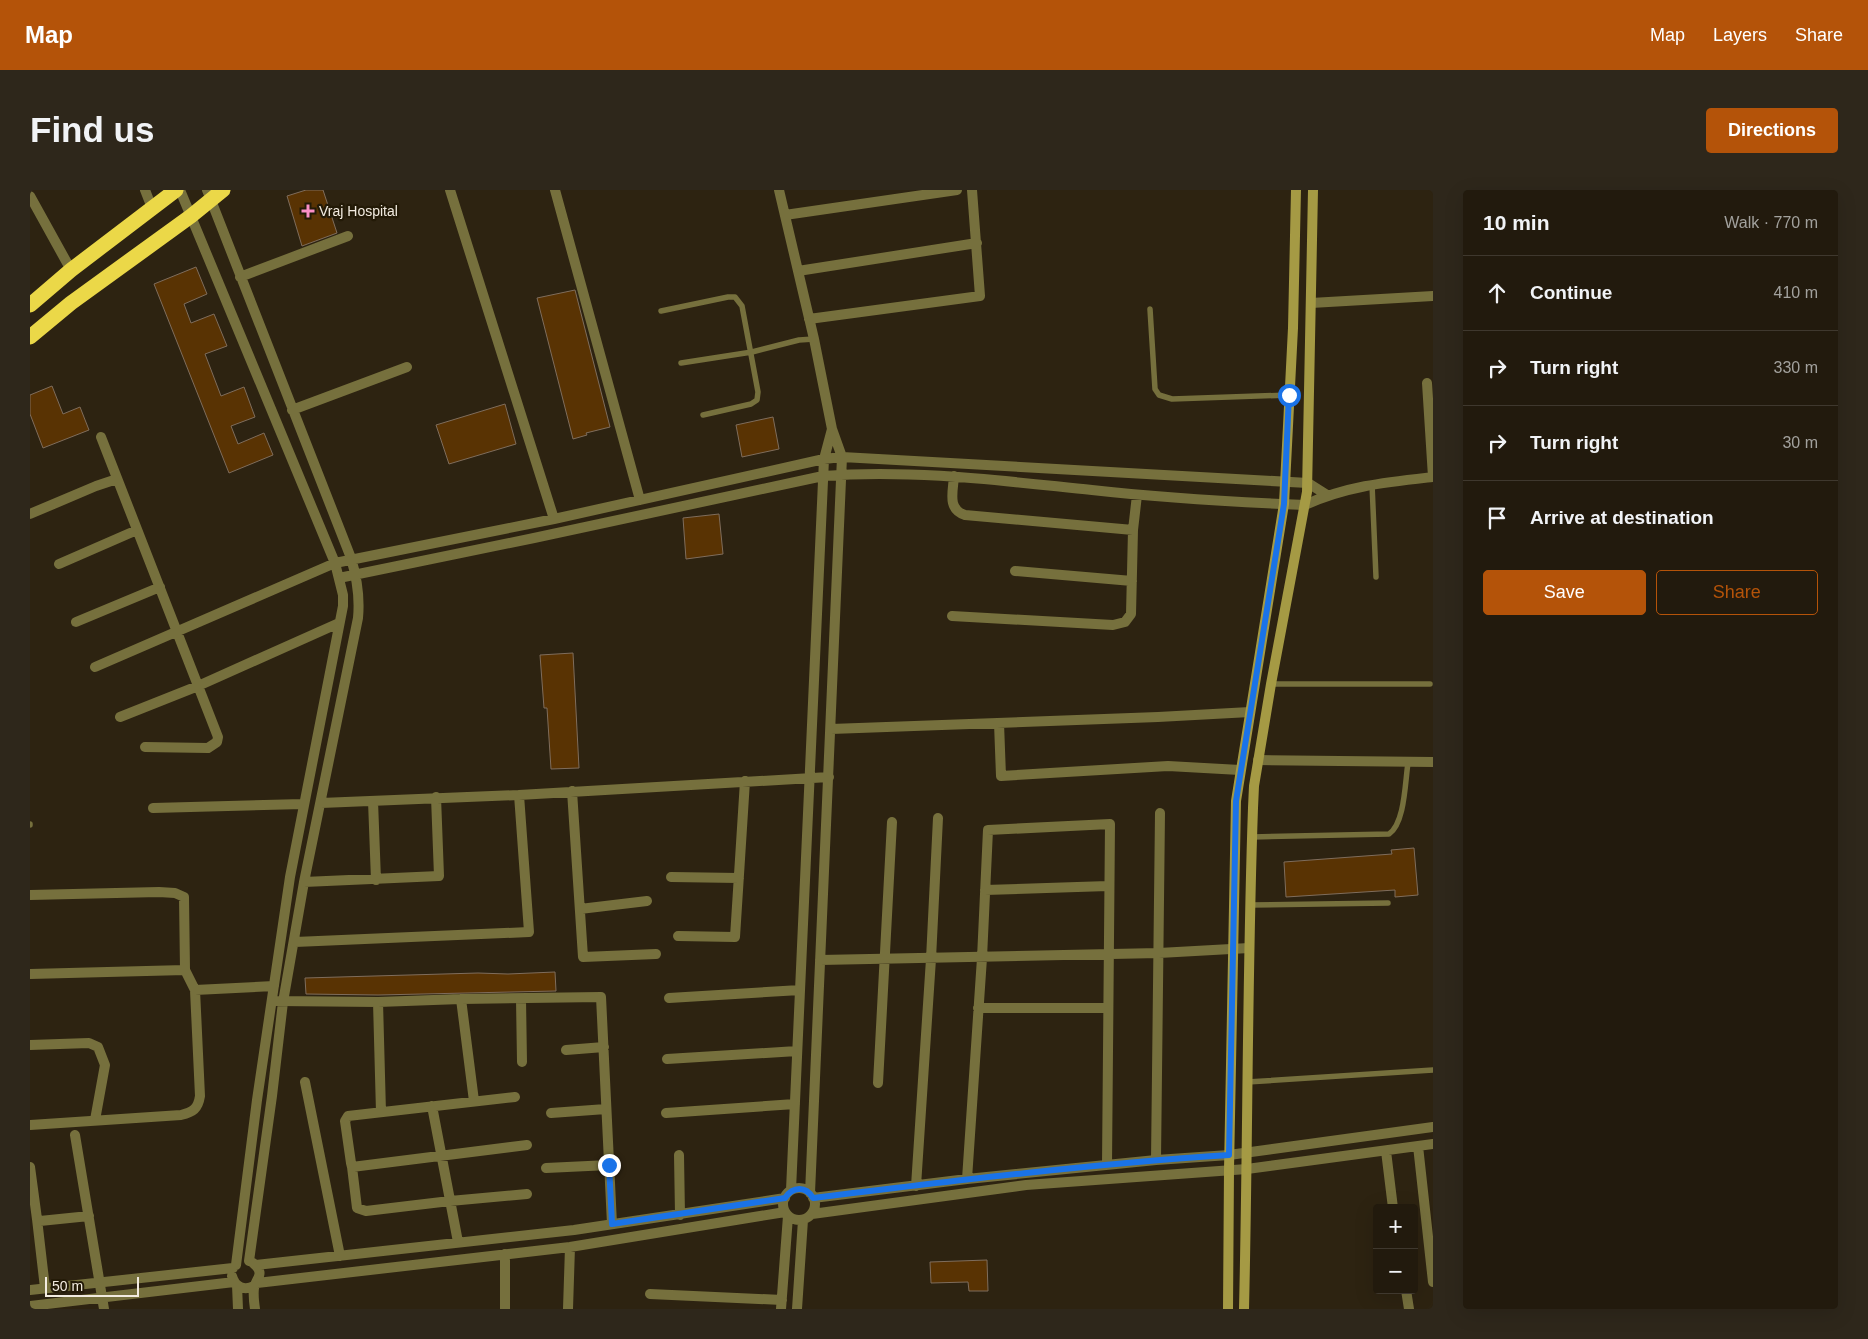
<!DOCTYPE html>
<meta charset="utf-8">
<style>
body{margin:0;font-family:Arial,sans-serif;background:#2e271b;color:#f1f3f6}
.controls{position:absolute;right:15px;bottom:15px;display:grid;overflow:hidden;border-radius:5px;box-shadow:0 5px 20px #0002}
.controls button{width:45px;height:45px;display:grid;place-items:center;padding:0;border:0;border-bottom:1px solid #3f382e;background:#221a0d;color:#f1f3f6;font:25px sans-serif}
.scale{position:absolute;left:15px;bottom:12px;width:94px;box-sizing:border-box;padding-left:5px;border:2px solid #f2ebe0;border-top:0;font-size:14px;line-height:18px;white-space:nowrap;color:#f2ebe0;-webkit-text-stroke:4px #231a07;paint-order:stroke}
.stop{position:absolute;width:15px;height:15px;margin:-11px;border:4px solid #1a73e8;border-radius:50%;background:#fff}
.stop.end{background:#1a73e8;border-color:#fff;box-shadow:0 1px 5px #0008}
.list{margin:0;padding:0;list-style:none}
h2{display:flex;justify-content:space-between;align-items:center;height:65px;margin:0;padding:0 20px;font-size:21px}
h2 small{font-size:16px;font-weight:400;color:#a2a19d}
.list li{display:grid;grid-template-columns:32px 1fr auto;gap:15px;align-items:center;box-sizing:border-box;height:75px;padding:0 20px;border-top:1px solid #3f382e}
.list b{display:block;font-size:19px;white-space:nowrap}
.list em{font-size:16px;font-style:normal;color:#a2a19d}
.actions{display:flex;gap:10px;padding:15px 20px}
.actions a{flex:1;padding:11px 0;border:1px solid #b45309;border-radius:5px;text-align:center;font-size:18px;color:#b45309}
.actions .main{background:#b45309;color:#fff}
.icon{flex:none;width:28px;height:28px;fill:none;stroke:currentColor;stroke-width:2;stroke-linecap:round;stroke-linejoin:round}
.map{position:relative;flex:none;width:1403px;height:1119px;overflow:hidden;border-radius:5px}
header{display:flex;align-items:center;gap:30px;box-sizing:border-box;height:70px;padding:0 25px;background:#b45309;color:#fff}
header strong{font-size:24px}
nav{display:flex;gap:28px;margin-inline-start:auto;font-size:18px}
.intro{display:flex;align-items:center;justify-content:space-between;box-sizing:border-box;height:120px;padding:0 30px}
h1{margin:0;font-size:35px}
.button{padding:12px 22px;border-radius:5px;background:#b45309;color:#fff;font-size:18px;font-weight:700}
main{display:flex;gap:30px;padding:0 30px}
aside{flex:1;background:#221a0d;border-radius:5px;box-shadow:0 5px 20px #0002}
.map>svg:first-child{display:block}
</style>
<header>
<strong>Map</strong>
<nav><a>Map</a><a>Layers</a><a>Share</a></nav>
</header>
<div class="intro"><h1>Find us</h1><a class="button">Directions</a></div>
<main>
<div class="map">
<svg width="1403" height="1119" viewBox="0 0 1403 1119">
<rect width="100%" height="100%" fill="#2d2311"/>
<!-- building -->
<path fill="#593303" stroke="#7f6d5c" d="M276,0H293L307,43L272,56L257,6Z
M166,77L177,104L154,114L161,133L184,124L197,156L175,164L191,206L214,197L225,227L201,236L208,254L234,243L243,265L199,283L124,94Z
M545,100L580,237L556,243L557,245L543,249L507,108Z
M22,196L33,224L50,217L59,240L13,258L0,224V205Z
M475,214L486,254L419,274L406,235Z
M743,227L749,259L712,267L706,235Z
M689,324L693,364L656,369L653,328Z
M543,463L549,578L521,579L517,518H514L510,465Z
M1384,658L1388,705L1365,707V700L1256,707L1254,672L1362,664L1361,660Z
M525,782L526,801L348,805L276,804L275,788L448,783L478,784Z
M957,1070L958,1101H939L938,1092L901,1093L900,1072Z"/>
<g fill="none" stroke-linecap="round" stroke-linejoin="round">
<!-- lane -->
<path stroke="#76703d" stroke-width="5.5" d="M1120,119L1125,199L1129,205L1142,209L1259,205
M631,121L698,107H705L712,116L728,202L727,210L721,214L673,225
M651,173L722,162L769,150L784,149
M1342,294L1346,387
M1241,494H1400
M0,634V635
M1222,647L1359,644C1375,633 1375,592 1378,573
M1220,715L1358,713
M1217,892L1403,880"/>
<!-- street -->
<path stroke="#76703d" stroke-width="10" d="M115,0L122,18
M150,0L305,373L313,405V416L260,687L227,910L206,1075
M177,0L321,368C327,388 330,407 328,428L274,692L253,812L242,906L219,1071
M420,0L524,329
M525,0L610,310
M749,0L784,149L802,239L812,267L780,1003
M0,6L41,80
M755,25L927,0
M768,81L947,53
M210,87L318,46
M1281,113L1403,106
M779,129L950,106L942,0
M262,220L377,177
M71,247L188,547L187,552L178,558L115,557
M924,286C923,302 917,319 935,325L1103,340
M0,324L66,296L87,289
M29,374L107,340
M985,381L1102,391
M309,388L504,348L793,286C883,279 973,291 1062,300C1133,308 1204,312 1275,315C1316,296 1358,292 1403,287L1397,193
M922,426L1083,435L1095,432L1101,424L1103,340L1107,305
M46,432L130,397
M65,477L305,373L524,329L794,269L812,267L1278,293L1297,305
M90,527L168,496L309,433
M969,533L971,586L1138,576L1210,580
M801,539L1128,527L1220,522
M1228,570L1403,572
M542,601L553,767L626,764
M343,611L346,690
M291,613L489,605L799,587
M123,618L273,614
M641,687L709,688
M274,692L409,686L406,607
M955,700L1078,696
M0,705L129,702L145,703L154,707L155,780L165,800L170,906C168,919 163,922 151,925L0,935
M550,719L617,711
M648,746L705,747L715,591
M265,752L499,742L489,605
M790,770L1129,763L1219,758
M0,784L155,780
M165,800L244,796
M639,808L770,800
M431,809L444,911
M491,809L492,872
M247,811L348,812L431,809L571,807L582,1034
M348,812L351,922
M948,818H1078
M0,855L59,853L68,857L75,875L65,930
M536,860L574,857
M637,869L767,861
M275,892L310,1066
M848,893L862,632
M485,907L318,926L315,931L321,973L322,977L497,955
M402,916L428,1052
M521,923L576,919
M636,923L765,914
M45,945L74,1119
M1388,956L1403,1092
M1356,961L1363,1018
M649,965L650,1025
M1126,970L1130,623
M0,977L7,1029L10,1031L59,1026
M322,977L327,1018L336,1021L420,1011L497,1004
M516,978L579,975
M937,989L952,768L958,640L1080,634L1077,975
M886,996L901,769L908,628
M753 1014a16 16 0 1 1 32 0a16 16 0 1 1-32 0Z
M761,1000L794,269L802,239
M783,1008L937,989L1126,970L1199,965L1403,937
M782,1024L996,995L1217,979L1403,954
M7,1029L15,1098
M475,1064V1119
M223,1073C236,1084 226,1088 224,1098C223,1105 224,1112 225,1119
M226,1075L544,1040L755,1008
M202,1086C205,1097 214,1101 224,1096
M227,1093L540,1057L755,1022
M207,1095L208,1119
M0,1100L203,1078
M1376,1100L1379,1119
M620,1104L752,1110
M0,1116L204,1092
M538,1119L540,1057
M751,1119L758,1026
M767,1119L773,1030"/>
<!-- secondary -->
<path stroke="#a59a44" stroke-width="10" d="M1198,1119L1199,980L1206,611L1254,314L1263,138L1266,0
M1214,1119C1218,952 1217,785 1223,618L1224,596L1241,494L1277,302L1283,0"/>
<!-- highway -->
<path stroke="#ebd848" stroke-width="15" d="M0,115L41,80L146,0
M0,147L41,113L161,26L193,0"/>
</g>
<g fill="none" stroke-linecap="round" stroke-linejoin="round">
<!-- route -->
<path stroke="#1a73e8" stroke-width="6" d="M579,975L582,1034L755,1008C763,996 776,996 783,1008C922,991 1060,974 1199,965L1206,611L1254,314L1259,205"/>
</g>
<!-- markers -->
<path fill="#fa8fc6" stroke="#231a07" stroke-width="2" d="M275.5 13.5h5v5h5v5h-5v5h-5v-5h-5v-5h5z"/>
<g text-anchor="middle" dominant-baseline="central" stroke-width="4.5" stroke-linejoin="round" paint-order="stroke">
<!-- poi labels -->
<g font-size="14" fill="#f2ebe0" stroke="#231a07" text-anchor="start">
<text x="289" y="21">Vraj Hospital</text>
</g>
</g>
</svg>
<div class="controls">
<button>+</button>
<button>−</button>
</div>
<div class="scale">50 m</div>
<div class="stop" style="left:1259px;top:205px"></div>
<div class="stop end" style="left:579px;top:975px"></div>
</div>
<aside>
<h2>10 min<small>Walk · 770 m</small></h2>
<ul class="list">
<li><svg class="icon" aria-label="ahead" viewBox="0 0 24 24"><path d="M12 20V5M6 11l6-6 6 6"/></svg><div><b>Continue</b></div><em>410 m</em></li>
<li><svg class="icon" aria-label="right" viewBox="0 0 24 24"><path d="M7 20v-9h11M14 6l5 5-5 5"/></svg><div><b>Turn right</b></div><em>330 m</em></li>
<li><svg class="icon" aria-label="right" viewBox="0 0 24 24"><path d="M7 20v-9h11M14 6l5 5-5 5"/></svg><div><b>Turn right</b></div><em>30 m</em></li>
<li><svg class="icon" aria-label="arrive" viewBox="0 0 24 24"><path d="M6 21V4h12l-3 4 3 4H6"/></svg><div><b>Arrive at destination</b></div></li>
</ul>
<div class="actions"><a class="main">Save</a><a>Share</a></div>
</aside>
</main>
